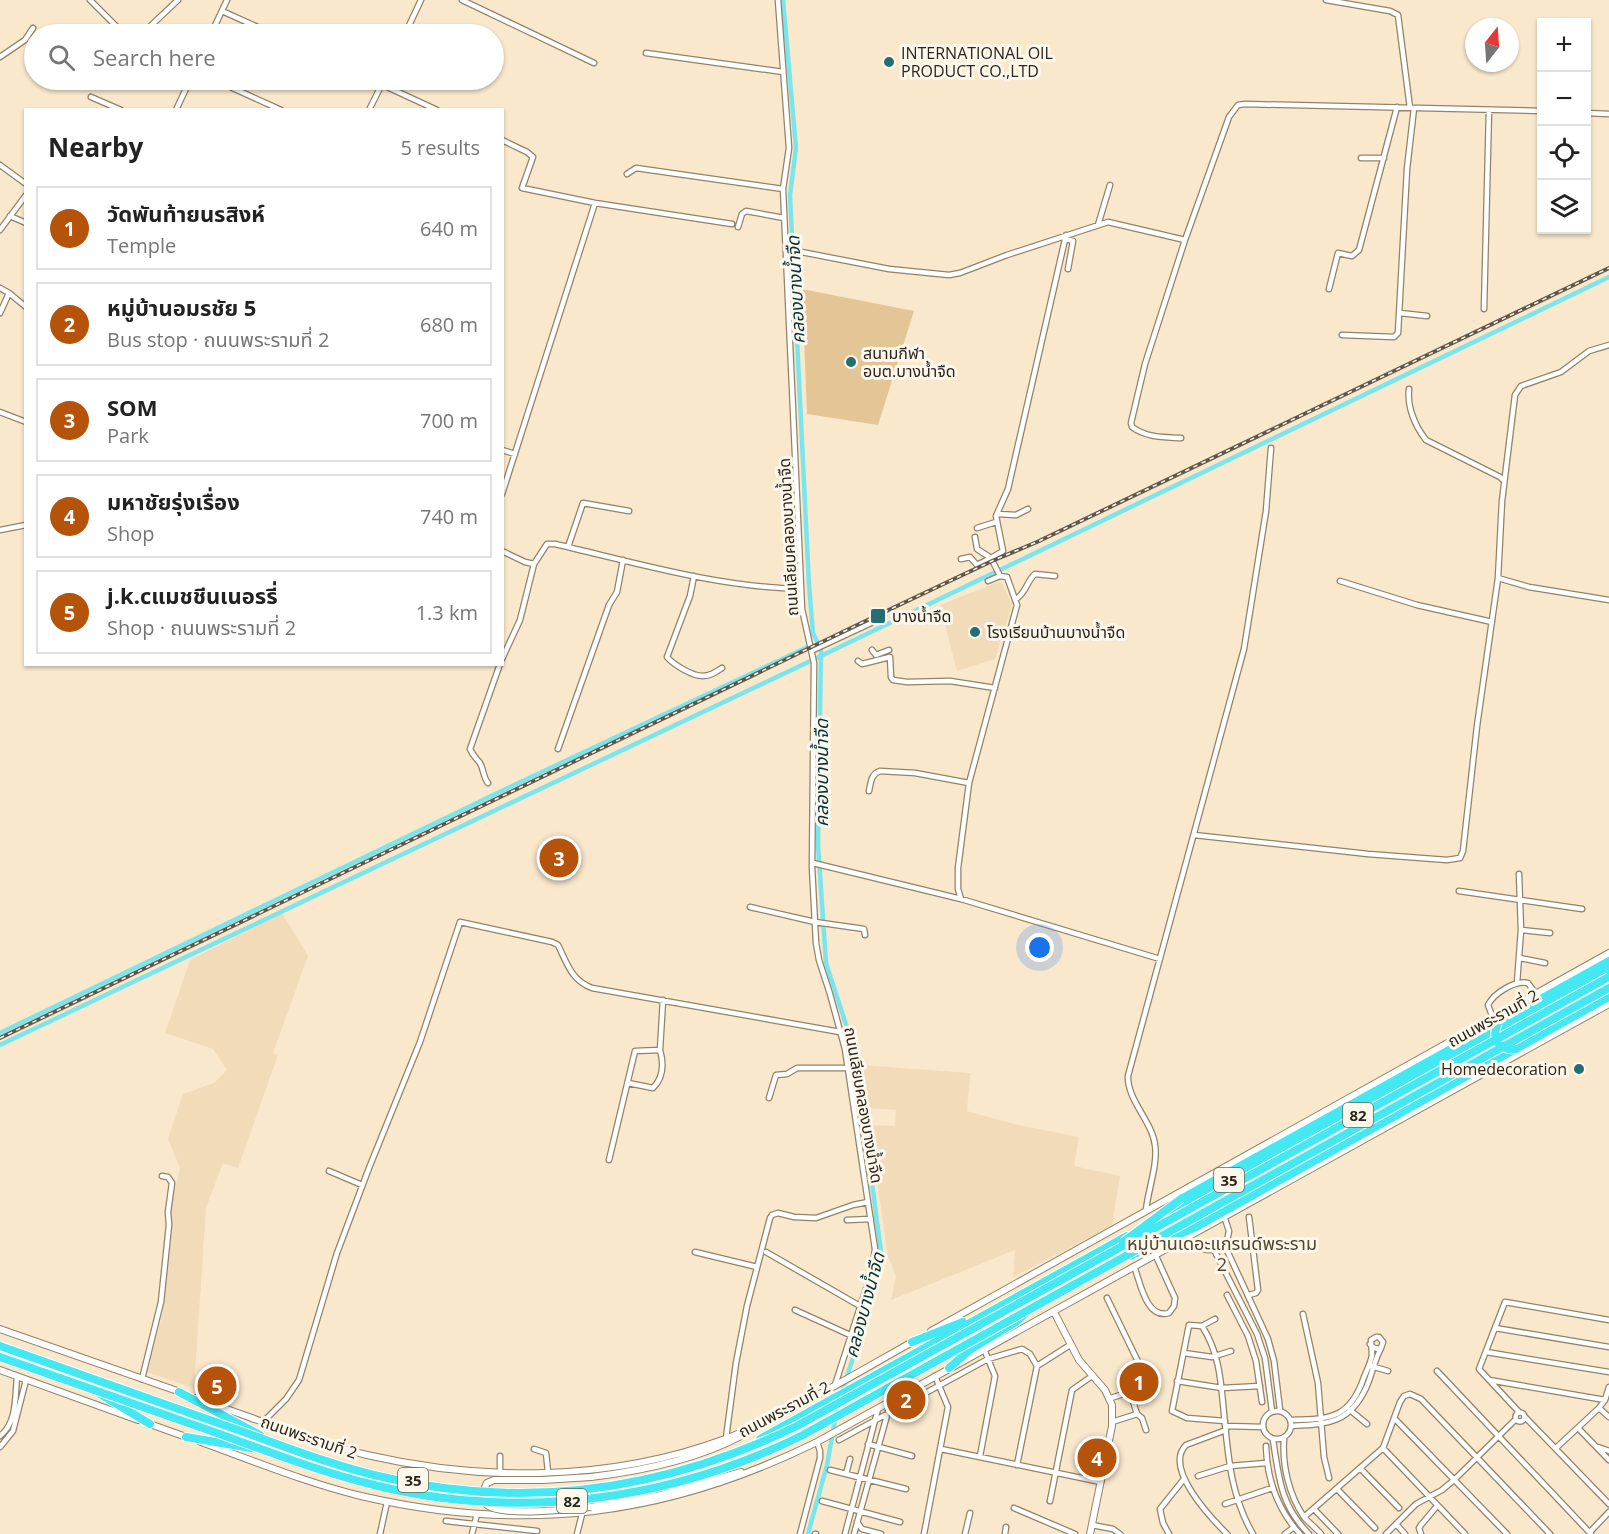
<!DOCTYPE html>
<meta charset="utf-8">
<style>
body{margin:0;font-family:"Open Sans","Noto Sans Thai",sans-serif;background:#f6f6f6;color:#222}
.controls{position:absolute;right:18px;top:18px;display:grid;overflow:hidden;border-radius:0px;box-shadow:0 2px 4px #0004}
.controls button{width:54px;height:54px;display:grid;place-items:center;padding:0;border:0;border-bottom:2px solid #e0e0e0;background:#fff;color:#222;font:30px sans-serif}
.compass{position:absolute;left:1465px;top:18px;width:54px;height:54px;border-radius:50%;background:#fff;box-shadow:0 2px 4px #0004;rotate:17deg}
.you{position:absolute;left:1040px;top:948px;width:21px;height:21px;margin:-15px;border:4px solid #fff;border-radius:50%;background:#1a73e8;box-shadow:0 0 0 9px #1a73e833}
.badge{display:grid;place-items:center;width:39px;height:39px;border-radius:50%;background:#b45309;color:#fff;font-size:20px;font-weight:700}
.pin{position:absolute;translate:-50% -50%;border:3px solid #fff;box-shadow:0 2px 6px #0006}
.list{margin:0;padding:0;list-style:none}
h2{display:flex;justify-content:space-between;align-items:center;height:78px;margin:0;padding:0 24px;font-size:26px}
h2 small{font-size:20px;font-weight:400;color:#767676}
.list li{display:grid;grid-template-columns:39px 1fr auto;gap:18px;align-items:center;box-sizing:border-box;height:84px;margin:0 12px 12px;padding:0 12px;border:2px solid #e0e0e0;border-radius:0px}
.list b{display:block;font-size:22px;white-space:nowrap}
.list p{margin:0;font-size:20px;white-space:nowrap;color:#767676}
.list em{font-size:20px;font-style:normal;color:#767676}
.icon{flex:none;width:33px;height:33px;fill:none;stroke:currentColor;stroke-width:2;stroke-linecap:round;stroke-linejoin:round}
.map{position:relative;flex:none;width:1609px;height:1534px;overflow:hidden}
.search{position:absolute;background:#fff;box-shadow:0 2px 4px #0004;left:24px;top:24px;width:480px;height:66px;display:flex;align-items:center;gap:15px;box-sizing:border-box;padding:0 21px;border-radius:33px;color:#767676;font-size:22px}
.panel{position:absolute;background:#fff;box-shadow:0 2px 4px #0004;left:24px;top:108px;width:480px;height:558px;border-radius:0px}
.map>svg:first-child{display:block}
</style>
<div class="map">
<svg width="1609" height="1534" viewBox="0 0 1609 1534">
<rect width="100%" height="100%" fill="#fae8cd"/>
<!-- built -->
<path fill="#f1dbb9" d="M1001,581L1012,604L995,659L957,671L940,605Z
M282,913L308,956L273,1053L278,1055L238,1168L223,1163L206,1208L194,1388L147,1372L163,1312L171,1223L166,1214L175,1189L180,1168L168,1139L183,1094L214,1083L227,1070L213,1049L165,1033L190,960Z
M860,1065L970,1073L967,1111L1014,1124L1079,1137L1074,1166L1120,1176L1112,1226L1013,1277L1015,1250L891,1300L896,1276L888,1257L869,1125L895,1126L896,1110L866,1108Z"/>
<!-- green -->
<path fill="#e4c696" d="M802,289L914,311L878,425L807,414Z"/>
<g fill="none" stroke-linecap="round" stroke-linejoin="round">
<!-- canal -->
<path stroke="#79e6ed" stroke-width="4.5" d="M783,0L796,148L790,195L809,585L813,633L821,650L818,845L826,963L851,1040L864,1122L881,1252L853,1358L841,1395
M0,1033L510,787L812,645
M0,1045L821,656L1609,277
M808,1534L827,1465L838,1403"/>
<!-- street casing -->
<g stroke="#918269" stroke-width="7">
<path id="street" d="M90,0L124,34
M462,0L594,63
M778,0L789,148L783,189L802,609L814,663L812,867L816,943L819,960L830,994L845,1049L875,1249L872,1270L835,1385
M1326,0L1390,11L1398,15L1410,108
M222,11L273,34
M142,34L178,0
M211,34L227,0
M405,34L421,0
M646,53L783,72
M0,57L25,40L33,28
M215,80L281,110
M372,80L437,110
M91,97L121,110
M176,110L190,80
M369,110L384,80
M1586,113L1609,114
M502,140L527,152L533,157L522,188L595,203L732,224
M1361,158H1384
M0,165L26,184
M627,174L636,168L783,189
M10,216L26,223
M1098,225L1110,185
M738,227L742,214L746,211L784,218
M0,230L26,195
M1066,239L1073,241L1068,269
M786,249L889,269L949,275L960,273L1007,255L1108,222L1185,240L1229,117L1238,105L1245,104L1542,111
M0,288L9,293L26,307
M1329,289L1338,253L1352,256L1359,250L1397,107
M1484,309L1489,110
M0,313L9,293
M1400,313L1427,316
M1342,335L1394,337L1398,333L1407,169L1414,108
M1409,389C1407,407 1415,426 1426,440L1500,477L1504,481
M0,412L26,422
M1181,438C1164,437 1147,438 1132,427L1131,423L1145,364L1185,240
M502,450L515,454
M502,494L595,203
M997,514L1016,515L1028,509
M977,528L996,522
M0,530L26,525
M568,547L583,503L629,511
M502,551L525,562L534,564L547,544H555C637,563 717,587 801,589
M961,559L970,557L977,565L991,558L977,549L975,537
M694,576L690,596L667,657C674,665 692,676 703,676C711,676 716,672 722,668
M1000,576L991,558L1003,551L996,516L1008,489L1066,235
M1498,578L1529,587L1609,600
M1340,581L1417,605L1492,622
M1016,599C1027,592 1026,582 1035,574L1055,576
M813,650L871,623
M872,650L876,655L889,650
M502,659L520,620L534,564
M858,661L862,664L890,657L891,677L893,680L907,682L950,681L995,688
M558,749L609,605L617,592L623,560
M488,783C483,777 484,770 480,763C476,758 473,756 470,749L500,664
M869,791C871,782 871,774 880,771L915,773L969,783
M1194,835L1368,854L1447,860L1460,858L1463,851L1477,726L1498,578L1502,501L1515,395L1521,386L1561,372L1589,351L1609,345
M813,863L961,899L1160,959
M1459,891L1582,909
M961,899L958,889V868L969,783L1017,605L1007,577L1000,576L988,581
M750,907L815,922L864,929L865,935
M1521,930L1550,933
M1520,958L1545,963
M1517,983L1521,930L1519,874
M1493,1018L1488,1005C1494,993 1515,980 1528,983L1536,994
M628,1083L653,1088C664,1077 664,1064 660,1050
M769,1098L776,1075L787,1074L797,1068H847
M609,1160L635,1051L660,1050L663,1000
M329,1171L362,1185
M1146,1210C1148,1190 1158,1164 1155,1145C1152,1121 1127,1100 1128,1076L1244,649L1266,511L1271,448
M847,1220L871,1219
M1187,1236C1197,1252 1215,1255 1227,1241L1229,1231L1224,1216
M1224,1244L1268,1339L1274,1361L1280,1410
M1214,1250L1257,1334L1265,1358L1272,1411
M695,1252L757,1267
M766,1252L860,1306
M1134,1266C1140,1281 1146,1320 1169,1313L1174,1306L1175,1298L1155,1254
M1227,1295L1248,1336L1256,1361L1262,1402
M1249,1295L1256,1293L1258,1290L1249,1217
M1107,1298L1145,1376L1140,1384L1130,1392L1137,1414L1112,1422
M795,1310L850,1335
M1303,1314L1318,1383L1324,1457L1329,1478
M1215,1319L1202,1326L1189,1325L1172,1411L1187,1418L1225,1421
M1202,1326C1220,1354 1221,1383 1224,1414C1228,1456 1231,1497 1253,1534
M1495,1328L1609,1347
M1486,1352L1609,1372
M1184,1353L1212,1357L1231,1351
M1371,1366L1388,1371
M1437,1371L1591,1534
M142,1379L161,1302L169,1225L168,1212L172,1183L168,1177L162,1176
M1489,1380L1605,1400
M1177,1381L1222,1388L1260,1386
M1111,1398L1130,1392
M1599,1408L1609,1417
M1350,1410L1367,1424
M1263 1425a14 14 0 1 1 28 0a14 14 0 1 1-28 0Z
M1519,1412L1479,1369L1505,1302L1609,1320
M1515.5 1417a4.5 4.5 0 1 1 9 0a4.5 4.5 0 1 1-9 0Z
M1137,1414L1142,1418L1146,1430
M1525,1417L1609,1504
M1394,1418L1507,1534
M1290,1420C1330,1419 1350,1419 1364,1377C1367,1370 1371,1362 1372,1355C1372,1350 1371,1345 1371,1340L1376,1337H1379L1383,1342L1381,1348L1378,1349L1372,1347L1370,1344
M263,1422L286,1399L299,1380L337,1253L369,1168L420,1042L460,922L552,942L558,945C567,963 571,980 592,988L840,1032
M1226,1426L1263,1427
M1291,1426C1327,1424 1349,1424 1366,1388C1372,1375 1374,1361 1381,1348
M1578,1428L1609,1460
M1226,1430L1186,1445C1163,1468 1211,1518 1227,1534
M0,1436C17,1423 15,1397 17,1377
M726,1438L736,1363L747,1306L770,1218L772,1215L778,1213L794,1217L816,1218L853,1205L868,1202
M1284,1439C1282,1465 1289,1495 1304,1517C1309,1523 1316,1528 1321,1534
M839,1440L988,1359L1022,1349L1030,1354L1037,1366
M1273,1440C1279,1477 1280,1505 1309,1534
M868,1444L912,1456
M1266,1446C1267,1480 1277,1509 1300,1534
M0,1447L13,1431L26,1380
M1598,1447L1609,1451
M1383,1448L1465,1534
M1556,1448L1599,1408L1605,1400L1609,1387
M534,1449L546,1453L548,1472
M941,1449L1101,1482
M980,1456L995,1376L984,1349
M1017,1465L1037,1366L1070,1345
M1360,1468L1399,1508
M830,1470L906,1489
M500,1472V1456
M846,1474L850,1459
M1198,1476L1230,1466L1266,1463
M1337,1489L1375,1528
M822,1501L900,1522
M1050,1501L1072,1390L1092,1376
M1225,1504L1272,1488
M1014,1508L1075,1534
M1314,1509L1338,1534
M1304,1517L1383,1448L1400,1402L1404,1396L1410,1394L1421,1399L1550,1534
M446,1521L537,1531
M857,1522L862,1529L881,1534
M1396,1524L1405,1534
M1092,1525L1113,1529L1120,1534
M1590,1532L1609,1512
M380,1534L387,1502
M472,1534L477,1514
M577,1534L582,1514
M800,1534L820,1458V1451L817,1442
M815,1534H816
M845,1534L878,1409
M854,1534L891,1401
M924,1534L948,1407L935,1376
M965,1534L970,1513
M1005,1534L1006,1527
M1169,1534L1163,1523L1160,1509L1184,1479
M1285,1534L1294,1527
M1386,1534L1416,1504L1442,1490L1454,1480L1516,1419
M1421,1534L1419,1528L1421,1525L1437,1506"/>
</g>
<!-- secondary casing -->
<g stroke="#918269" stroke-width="8">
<path id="secondary" d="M1054,1312L1079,1360L1105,1390L1112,1405V1426L1090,1534
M0,1329L183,1393
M931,1331L1609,953
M0,1370L138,1420
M195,1398C252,1417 309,1441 367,1455C484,1482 612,1481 725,1439C788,1415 855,1374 914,1341
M147,1423L189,1438
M201,1442C254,1461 307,1483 361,1496C524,1534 667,1516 817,1442L1609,1004
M591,1477C642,1471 695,1460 741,1436
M591,1507L661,1495L741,1472"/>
</g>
<!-- highway casing -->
<g stroke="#fff" stroke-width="10">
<path id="highway" d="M1181,1199L1609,961
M1159,1219L1609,969
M1130,1256L1196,1227L1609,997
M912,1342L963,1322
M949,1368L971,1349L1016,1322L1027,1312
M179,1392L260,1435
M100,1394L150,1424
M186,1437L251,1448
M760,1439L1127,1236"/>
</g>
<!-- street -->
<use href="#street" stroke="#fff" stroke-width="4.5"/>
<!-- secondary -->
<use href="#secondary" stroke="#fff" stroke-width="6"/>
<!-- highway -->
<use href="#highway" stroke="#44e8f3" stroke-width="8"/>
<!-- rail casing -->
<g stroke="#615749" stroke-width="4">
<path id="rail" d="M0,1038L878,615L992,561L1037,542L1609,268"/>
</g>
<!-- rail -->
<use href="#rail" stroke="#fef7ec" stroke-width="1.5" stroke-dasharray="4.5" stroke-linecap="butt"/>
<!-- secondary-bridge casing -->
<g stroke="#918269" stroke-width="8" stroke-linecap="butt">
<path id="secondary-bridge" d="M591,1507C570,1509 503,1517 487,1505L482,1494L487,1483L494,1480H543L591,1477"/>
</g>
<!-- highway-bridge casing -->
<g stroke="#fff" stroke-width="10" stroke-linecap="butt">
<path id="highway-bridge" d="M1498,1023C1491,1038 1498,1051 1516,1049
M1123,1242L1181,1199
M0,1346C73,1372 146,1397 218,1423C271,1441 324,1463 378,1476C524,1511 663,1491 797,1426L1609,977
M0,1357C71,1382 143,1407 214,1432C267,1451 320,1472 374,1485C519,1521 670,1501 803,1435L1609,988"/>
</g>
<!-- secondary-bridge -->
<use href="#secondary-bridge" stroke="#fff" stroke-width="6"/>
<!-- highway-bridge -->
<use href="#highway-bridge" stroke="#44e8f3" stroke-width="8"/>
</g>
<!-- markers -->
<g fill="#236e73" stroke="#fef7ec" stroke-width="2">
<circle cx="889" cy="62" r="6"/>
<circle cx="851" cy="362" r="6"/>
<rect x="870" y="608" width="16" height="16" rx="3"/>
<circle cx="975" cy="632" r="6"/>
<circle cx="1579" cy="1069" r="6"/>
</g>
<g text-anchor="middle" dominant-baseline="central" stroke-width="6" stroke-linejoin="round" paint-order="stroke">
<!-- shield labels -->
<g fill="#fef7ec" stroke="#6b645a" stroke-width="1.5">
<rect x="1343" y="1103" width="30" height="24" rx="4.5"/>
<rect x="1214" y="1168" width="30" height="24" rx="4.5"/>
<rect x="398" y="1468" width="30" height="24" rx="4.5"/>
<rect x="557" y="1489" width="30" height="24" rx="4.5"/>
</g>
<g font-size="15" font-weight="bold" fill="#2c251b">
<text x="1358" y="1115">82</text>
<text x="1229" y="1180">35</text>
<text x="413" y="1480">35</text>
<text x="572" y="1501">82</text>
</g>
<!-- poi labels -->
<g font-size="16" fill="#2c251b" stroke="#fef7ec" text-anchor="start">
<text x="901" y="53">INTERNATIONAL OIL<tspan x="901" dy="18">PRODUCT CO.,LTD</tspan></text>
<text x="863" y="353">สนามกีฬา<tspan x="863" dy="18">อบต.บางน้ำจืด</tspan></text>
<text x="892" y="616">บางน้ำจืด</text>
<text x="987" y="632">โรงเรียนบ้านบางนํ้าจืด</text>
<text x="1567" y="1069" text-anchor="end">Homedecoration</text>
</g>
<!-- street labels -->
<g font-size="16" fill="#2c251b" stroke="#fef7ec">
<text transform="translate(788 537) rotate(-93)">ถนนเลียบคลองบางน้ำจืด</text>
<text transform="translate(1493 1018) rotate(-29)">ถนนพระรามที่ 2</text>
<text transform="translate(864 1105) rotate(80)">ถนนเลียบคลองบางน้ำจืด</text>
<text transform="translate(784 1409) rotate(-28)">ถนนพระรามที่ 2</text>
<text transform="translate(309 1437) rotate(19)">ถนนพระรามที่ 2</text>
</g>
<!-- water labels -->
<g font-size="18" font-style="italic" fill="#003438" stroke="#fef7ec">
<text transform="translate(795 290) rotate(-93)">คลองบางน้ำจืด</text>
<text transform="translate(821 773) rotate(-90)">คลองบางน้ำจืด</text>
<text transform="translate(864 1305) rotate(-75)">คลองบางน้ำจืด</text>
</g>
<!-- neighbourhood labels -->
<g font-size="18" fill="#52442d" stroke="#fef7ec">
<text x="1222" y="1243">หมู่บ้านเดอะแกรนด์พระราม<tspan x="1222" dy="21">2</tspan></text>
</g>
</g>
</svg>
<div class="controls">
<button>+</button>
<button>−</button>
<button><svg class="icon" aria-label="locate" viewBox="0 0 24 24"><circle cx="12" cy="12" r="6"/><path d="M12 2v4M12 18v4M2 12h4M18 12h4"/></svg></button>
<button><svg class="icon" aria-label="layers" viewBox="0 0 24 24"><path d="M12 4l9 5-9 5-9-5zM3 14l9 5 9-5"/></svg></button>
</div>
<svg class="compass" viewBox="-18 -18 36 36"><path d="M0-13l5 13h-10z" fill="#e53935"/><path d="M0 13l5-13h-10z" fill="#767676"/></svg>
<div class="you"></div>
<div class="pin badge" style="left:1139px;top:1382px">1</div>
<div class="pin badge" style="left:906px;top:1400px">2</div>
<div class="pin badge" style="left:559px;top:858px">3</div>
<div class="pin badge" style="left:1097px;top:1458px">4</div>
<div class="pin badge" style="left:217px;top:1386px">5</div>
<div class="search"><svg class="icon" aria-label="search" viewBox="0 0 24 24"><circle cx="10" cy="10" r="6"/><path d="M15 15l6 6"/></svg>Search here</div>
<section class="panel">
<h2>Nearby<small>5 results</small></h2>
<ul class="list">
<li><span class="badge">1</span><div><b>วัดพันท้ายนรสิงห์</b><p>Temple</p></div><em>640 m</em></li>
<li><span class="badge">2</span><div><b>หมู่บ้านอมรชัย 5</b><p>Bus stop · ถนนพระรามที่ 2</p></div><em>680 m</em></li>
<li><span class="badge">3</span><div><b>SOM</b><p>Park</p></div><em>700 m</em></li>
<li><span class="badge">4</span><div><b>มหาชัยรุ่งเรื่อง</b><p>Shop</p></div><em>740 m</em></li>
<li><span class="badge">5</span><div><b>j.k.cแมชชีนเนอรรี่</b><p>Shop · ถนนพระรามที่ 2</p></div><em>1.3 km</em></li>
</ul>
</section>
</div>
